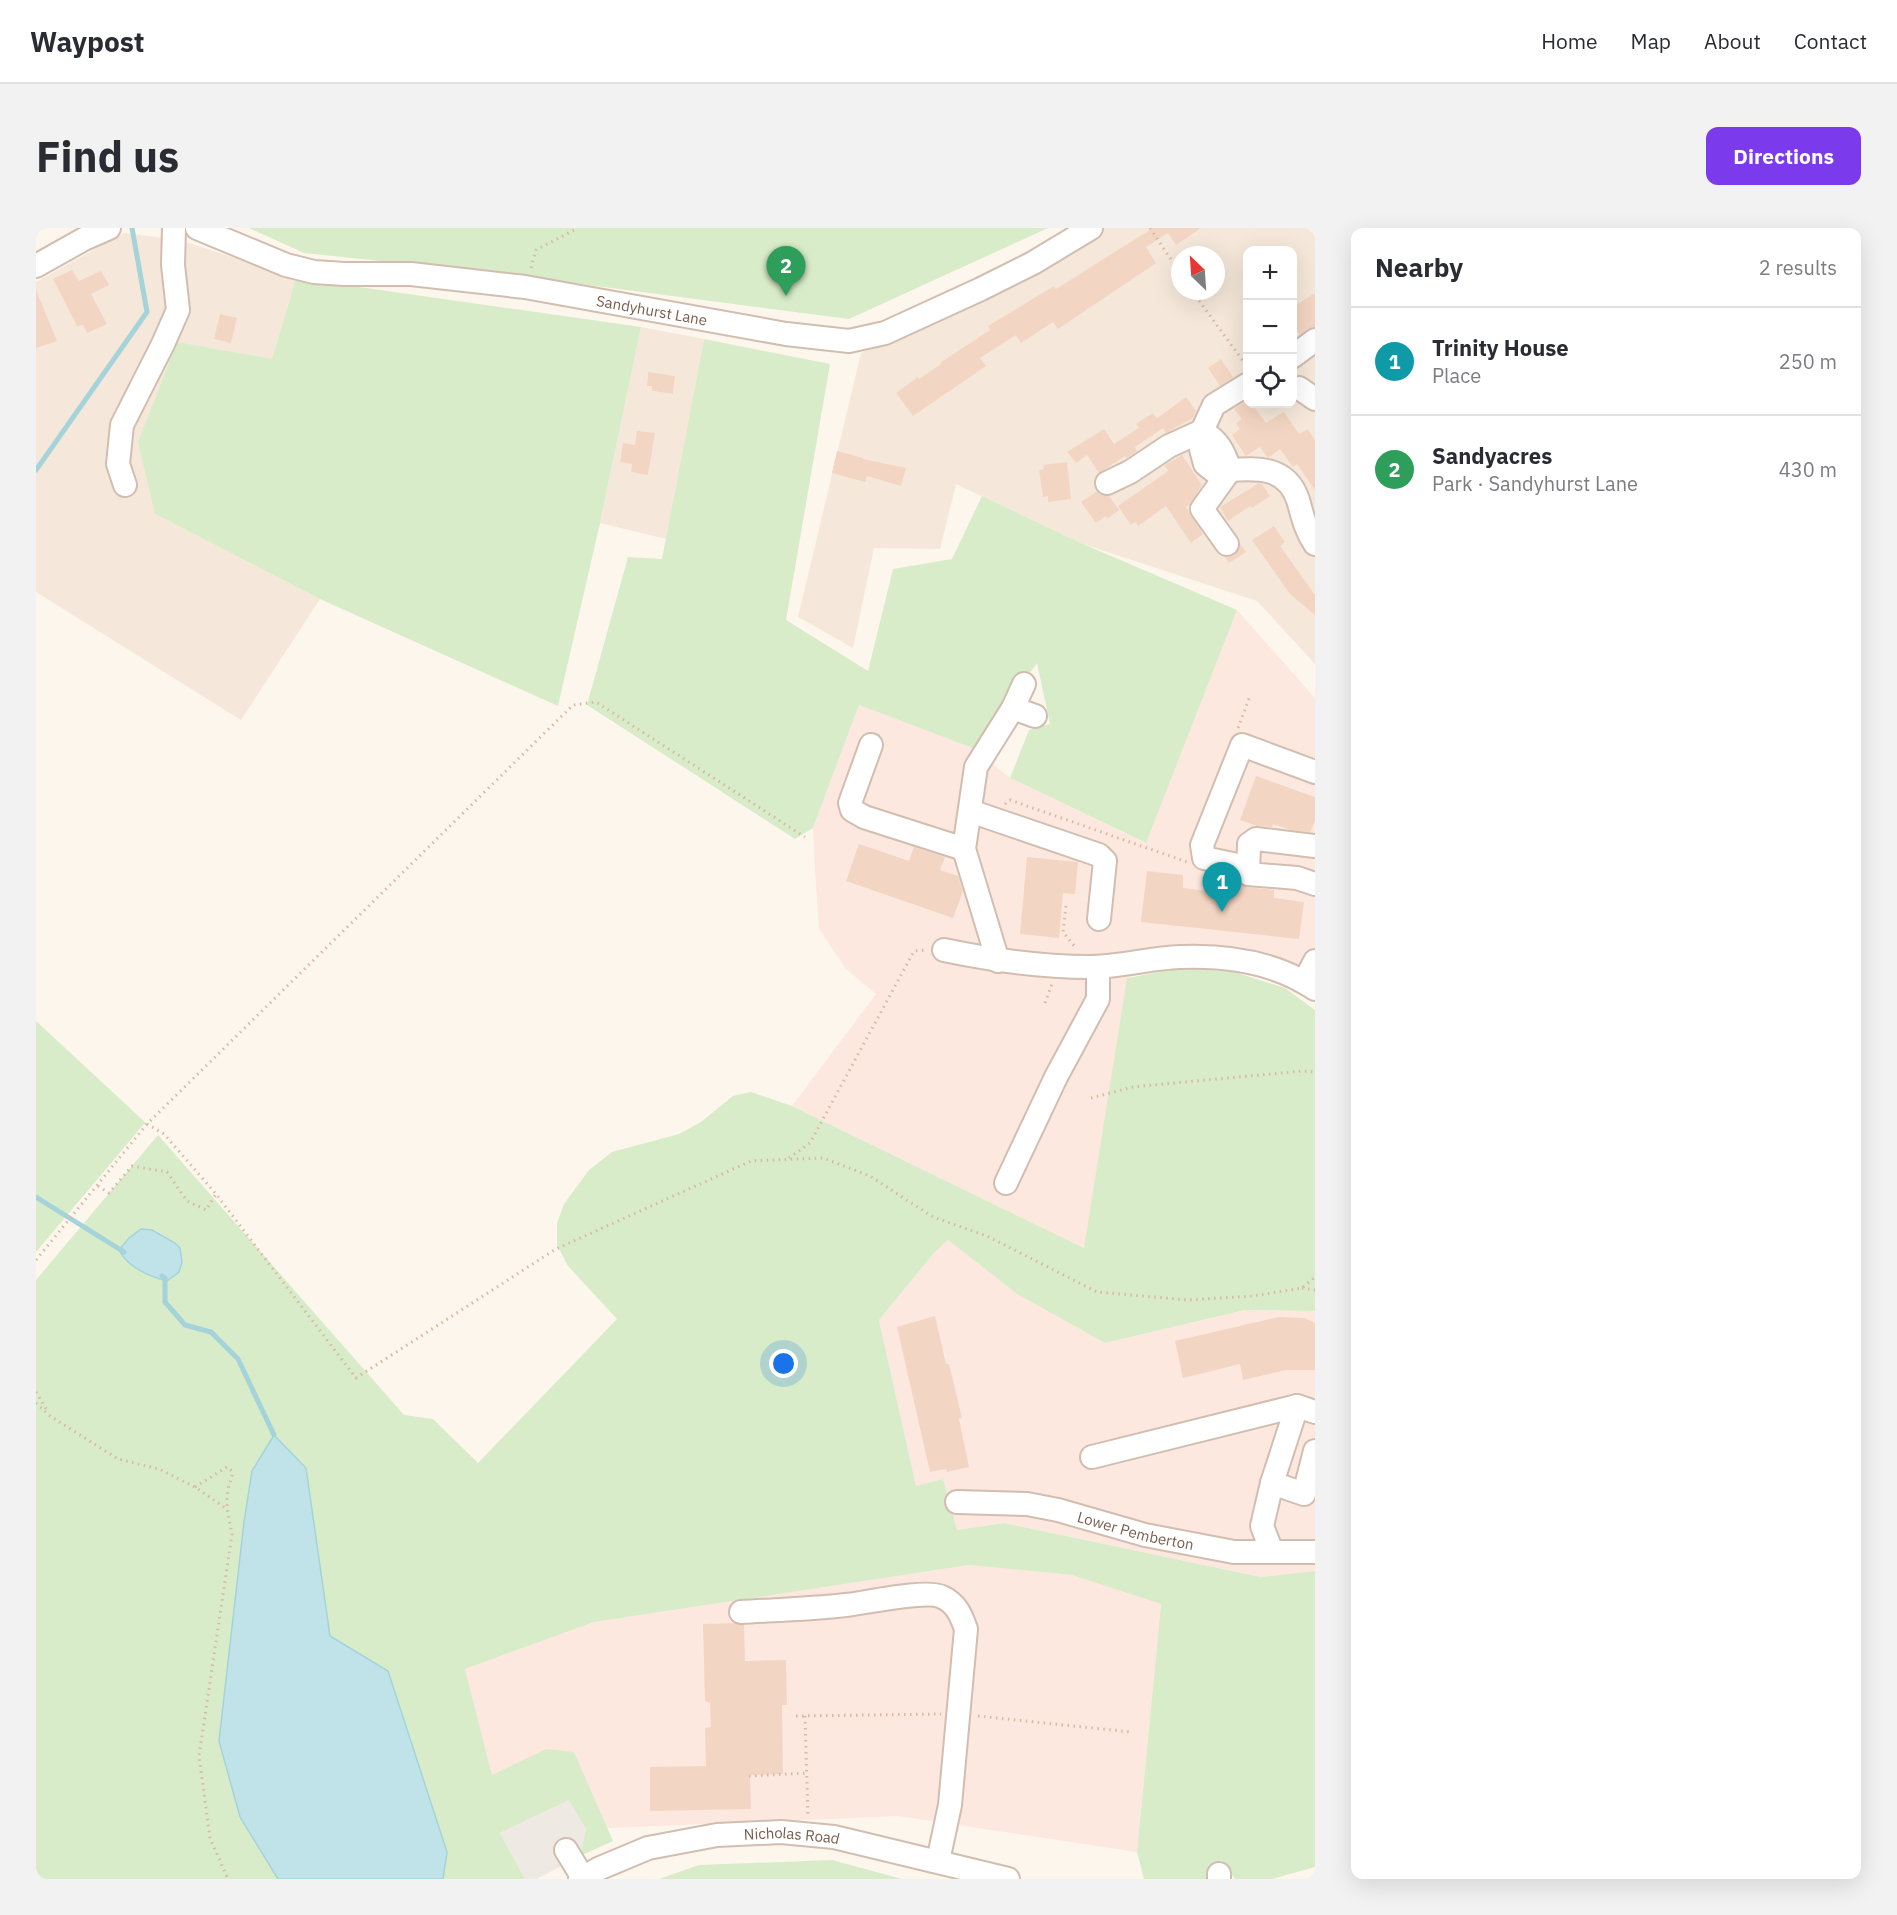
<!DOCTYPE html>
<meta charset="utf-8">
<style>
body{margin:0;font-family:"IBM Plex Sans",sans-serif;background:#f2f2f3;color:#2b2b33}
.controls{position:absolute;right:18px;top:18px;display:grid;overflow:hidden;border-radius:12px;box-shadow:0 6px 24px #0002}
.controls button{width:54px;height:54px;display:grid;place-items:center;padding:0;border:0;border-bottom:2px solid #e1e1e2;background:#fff;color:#2b2b33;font:30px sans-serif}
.compass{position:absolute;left:1135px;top:18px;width:54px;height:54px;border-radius:50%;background:#fff;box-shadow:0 6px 24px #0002;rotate:335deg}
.you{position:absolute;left:748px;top:1136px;width:21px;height:21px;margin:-15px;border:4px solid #fff;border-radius:50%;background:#1a73e8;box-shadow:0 0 0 9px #1a73e833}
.badge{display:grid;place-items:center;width:39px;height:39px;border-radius:50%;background:#7c3aed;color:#fff;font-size:20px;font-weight:700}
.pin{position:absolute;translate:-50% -50px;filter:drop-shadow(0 2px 3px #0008)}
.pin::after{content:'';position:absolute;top:32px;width:21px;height:18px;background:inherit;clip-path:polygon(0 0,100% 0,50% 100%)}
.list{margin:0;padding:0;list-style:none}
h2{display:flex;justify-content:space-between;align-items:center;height:78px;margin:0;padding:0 24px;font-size:26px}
h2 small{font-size:20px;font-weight:400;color:#7c7c81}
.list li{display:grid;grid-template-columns:39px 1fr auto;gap:18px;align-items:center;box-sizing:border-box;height:108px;padding:0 24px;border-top:2px solid #e1e1e2}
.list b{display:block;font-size:22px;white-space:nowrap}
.list p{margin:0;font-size:20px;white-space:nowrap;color:#7c7c81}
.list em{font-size:20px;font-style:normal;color:#7c7c81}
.icon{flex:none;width:33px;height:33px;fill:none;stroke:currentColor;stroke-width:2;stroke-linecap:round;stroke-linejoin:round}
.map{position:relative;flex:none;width:1279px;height:1651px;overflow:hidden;border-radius:12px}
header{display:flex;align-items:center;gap:36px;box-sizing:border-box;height:84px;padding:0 30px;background:#fff;border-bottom:2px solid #e1e1e2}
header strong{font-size:28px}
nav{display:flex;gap:33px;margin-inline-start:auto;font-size:21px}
.intro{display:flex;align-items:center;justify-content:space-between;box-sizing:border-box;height:144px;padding:0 36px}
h1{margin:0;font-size:42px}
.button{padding:15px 27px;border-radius:12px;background:#7c3aed;color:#fff;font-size:21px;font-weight:700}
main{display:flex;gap:36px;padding:0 36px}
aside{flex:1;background:#fff;border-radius:12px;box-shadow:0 6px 24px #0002}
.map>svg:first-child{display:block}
</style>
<header>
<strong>Waypost</strong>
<nav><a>Home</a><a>Map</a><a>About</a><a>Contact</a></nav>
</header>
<div class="intro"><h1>Find us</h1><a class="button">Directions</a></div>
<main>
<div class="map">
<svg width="1279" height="1651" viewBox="0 0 1279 1651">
<rect width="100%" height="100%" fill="#fdf6ec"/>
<!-- residential -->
<path fill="#f5e8da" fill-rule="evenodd" d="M1068,0H1279V436L1221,373L1047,316L920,256L904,321L838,320L817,420L762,389L825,125L946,70L1017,33ZM1212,22H1256V176H1212ZM1144,27H1180V63H1144Z
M88,5L144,12L260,50L236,131L119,286L284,371L205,492L0,364V54Z
M605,99L668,111L630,311L564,295ZM612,145L639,148L637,166L616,163V158L611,157ZM618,205L612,246L595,244L596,236L584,234L587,216L599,217Z"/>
<!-- commercial -->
<path fill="#fde8e0" d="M1201,382L1279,470V751L1140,720L1092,750L1052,1022L756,878L840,766L810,741L783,701L779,643L777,600L823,477L939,521L974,550L1109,615Z
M912,1012L981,1066L1069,1115L1209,1082L1279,1083V1343L1225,1349L968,1295L921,1302L907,1251L880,1258L843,1092L898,1025Z
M933,1337L1036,1347L1125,1375L1101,1624L862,1588L550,1601L456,1548L429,1441L558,1394Z"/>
<!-- industrial -->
<path fill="#efe9e4" d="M534,1572L550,1601L544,1628L501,1651H489L464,1605Z"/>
<!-- green -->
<path fill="#d8ecc9" d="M213,0H1012L813,91L460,45L268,25Z
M260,50L605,99L564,295L522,478L284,371L119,286L102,214L141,114L236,131Z
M668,111L794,136L750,392L832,443L857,341L916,331L946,268L1047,316L1201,382L1110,615L974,550L993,502L1014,496L1001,435L939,521L823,477L777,600L759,611L551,477L592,329L626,331Z
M1147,740L1198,744L1249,760L1279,782V1083L1209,1082L1069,1115L981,1066L912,1012L898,1025L843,1092L880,1258L907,1251L921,1302L968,1295L1225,1349L1279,1343V1639L1236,1651H1199L1185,1632L1171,1651H1108L1101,1624L1125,1376L1036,1347L933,1337L558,1394L429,1441L456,1547L510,1521L538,1524L577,1613L544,1628L550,1601L533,1572L464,1605L489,1651H407L411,1624L352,1443L294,1408L270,1240L204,1589L242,1651H0V1052L122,907L368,1187L397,1191L442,1235L581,1091L532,1038L521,1017V995L528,976L553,942L576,924L643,906L665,894L697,868L715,864L756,878L1048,1020L1091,750Z
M0,793L111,896H108L0,1024Z
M796,1632L866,1651H623L663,1637Z"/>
<!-- water -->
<path fill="#bfe3e8" stroke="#a5d3da" stroke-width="1.5" d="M105,1001L116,1002L139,1015L144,1020L146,1034L143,1044L131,1053C112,1048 92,1040 83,1022L93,1010Z
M238,1207L270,1240L294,1408L352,1443L411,1624L407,1651H242L204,1589L183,1513L208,1294L216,1243Z"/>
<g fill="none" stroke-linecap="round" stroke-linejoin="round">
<!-- stream -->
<path stroke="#a5d3da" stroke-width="5" d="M0,242L111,84L96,0
M0,969L88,1024
M126,1048L129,1050V1074L149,1097L175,1104L202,1131L238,1207"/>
</g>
<!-- building -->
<path fill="#f3d5c3" d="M1117,0H1165L1140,17L1132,5L1110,19L1120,35L1022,101L1017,94L985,115L980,107L944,130L950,138L877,188L860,165L882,149L883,151L905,136L904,135L954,102L952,98L1018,58L1020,61Z
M36,42L43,53L65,43L73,57L55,66L71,96L51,105L47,97L41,98L17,51Z
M0,62L21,113L0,120Z
M1279,65V99L1271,101L1264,107L1261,103L1257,106V79Z
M184,86L201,90L195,115L178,111Z
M1185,131L1197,149L1184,158L1172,140Z
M612,144L639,148L637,166L616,163V158H611Z
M1150,169L1160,183L1157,190L1130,205L1127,200L1099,219L1101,223L1090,230L1089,228L1063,245L1051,227L1040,235L1031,224L1068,201L1078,216L1103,200L1100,196L1117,185L1123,194L1120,191Z
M1212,172V176H1216L1230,195L1248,184L1263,206L1272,201L1279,212V262L1261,236L1257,239L1244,221L1232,230L1224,219L1210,228L1196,207L1204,201L1200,195L1206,191L1198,181Z
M601,203L619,205L612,247L595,244L596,236L584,234L587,215L599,217Z
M801,223L827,230V231L870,240L865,258L831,248L829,254L796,245Z
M1146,227L1166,257L1154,277L1150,279L1167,306L1155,315L1130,278L1102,298L1099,294L1095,297L1082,278L1132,243L1129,237Z
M1031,234L1035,271L1012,274V268L1007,269L1003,242L1008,241L1007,237Z
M1223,255L1226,256L1234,268L1216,280L1214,278L1192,293L1184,279Z
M1061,263L1064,266L1073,268L1083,282L1071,291L1070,288L1060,295L1045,274Z
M1238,298L1249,314L1244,318L1279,367V387L1254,366L1216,312Z
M1204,316L1210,324L1193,335L1189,329L1199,327L1203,321Z
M1220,548L1279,569V593L1274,604L1255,602L1237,596L1236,599L1221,598L1204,592Z
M823,616L873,633L878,619L909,629L904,642L922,648L927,663L917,690L810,653Z
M991,629L1042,634L1039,666L1027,665L1023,710L984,706Z
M1111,643L1147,647V660L1196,666L1198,650L1204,657L1210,659L1238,662V670L1268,674L1263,711L1105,694Z
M899,1088L910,1136H913L926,1190L923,1191L933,1239L911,1244L910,1241L894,1244L861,1099Z
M1243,1089L1269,1090L1279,1095V1142H1250L1207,1152L1204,1136L1147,1150L1139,1113Z
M698,1395L708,1397L709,1433L750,1432L751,1477H746L747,1546L714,1547L715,1581L614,1583V1539L670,1538L669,1500L675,1499L674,1475L669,1473L667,1396Z"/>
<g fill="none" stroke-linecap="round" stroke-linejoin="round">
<!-- minor casing -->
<g stroke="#d1beb0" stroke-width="26">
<g id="minor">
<path id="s1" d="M161,0L250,37L278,44L308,46H375L489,59L750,106L813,113L849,105L945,61L997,35L1055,0"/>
<path d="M0,38L48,11L73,0"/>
<path d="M1256,129L1279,112"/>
<path d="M1263,160L1279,171"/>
<path d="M1194,242L1179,244L1169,236L1165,221L1166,203L1178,177L1212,156"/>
<path d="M1071,255L1094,244L1133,218L1166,203C1183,213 1188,224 1194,242C1223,240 1251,239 1262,272C1267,289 1269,301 1279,316"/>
<path d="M89,257L82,236L86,197L127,116L142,82L137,37L138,0"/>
<path d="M1191,316L1166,281L1194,242"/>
<path d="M977,480L999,488"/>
<path d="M835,517L814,575L816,582L828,589L928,621"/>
<path d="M934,583L1063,627L1069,633L1063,691"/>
<path d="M1279,618L1220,611L1213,616L1212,646L1261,650L1279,656"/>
<path d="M1211,639L1168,630L1166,617L1206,517L1279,544"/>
<path d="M908,722C956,732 1004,739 1053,739C1084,739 1114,730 1144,729C1191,727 1239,734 1279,761"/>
<path d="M962,733L928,621L940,539L977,480L988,456"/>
<path d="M1268,754L1279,733"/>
<path d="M970,955L1020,849L1062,771V739"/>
<path d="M1056,1229L1261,1178"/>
<path d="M1236,1255L1268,1266L1279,1223"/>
<path id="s2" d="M921,1274L991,1276L1022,1282L1109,1307L1198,1324H1279"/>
<path d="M1236,1324L1226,1298L1236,1255L1261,1178L1279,1184"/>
<path d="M705,1384C740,1382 775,1381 810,1377C829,1375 891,1361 906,1369C920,1375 925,1387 930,1401L914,1577L902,1633"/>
<path d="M530,1622L547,1650"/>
<path d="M1183,1646V1651"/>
<path id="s3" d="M544,1651L562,1641L612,1620L681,1607L745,1604L798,1609L972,1651"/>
</g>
</g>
<!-- path -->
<path stroke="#d9b8a5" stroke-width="3" stroke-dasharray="1.5 4.5" stroke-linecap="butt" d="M1114,0L1144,45
M495,40L500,22L542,0
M1156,63L1210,137
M1202,500L1214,468
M969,576L974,572L1151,634
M1030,678L1027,704L1040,720
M1009,775L1016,756
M1055,870L1097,859L1266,843L1279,844
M111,896L128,906L180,966L320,1150L520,1021L715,933L787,930L834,948L897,989L951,1008L1061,1064L1152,1072L1216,1068L1266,1060L1279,1049
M753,930L774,915L878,723L891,722
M62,958L73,965L96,938L131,944L151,973L170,982L180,966
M0,1032L111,896L537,477L560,474L769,609
M1266,1060L1279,1062
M0,1164L12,1184
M0,1175L14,1188L82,1231L123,1241L159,1259L191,1281
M159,1259L191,1239L196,1243C197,1250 193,1255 192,1262C189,1277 193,1291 196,1306L163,1528L174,1610L192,1651
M760,1488L905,1486
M769,1488L772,1589
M942,1488L1095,1504
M713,1548L771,1545"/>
<!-- minor -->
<use href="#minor" stroke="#fff" stroke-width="22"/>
</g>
<g text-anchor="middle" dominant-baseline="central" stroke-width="6" stroke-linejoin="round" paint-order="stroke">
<!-- street labels -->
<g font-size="15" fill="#7a5c4d" stroke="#fffaf3">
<text stroke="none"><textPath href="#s1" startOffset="466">Sandyhurst Lane</textPath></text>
<text stroke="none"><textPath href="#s2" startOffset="182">Lower Pemberton</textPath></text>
<text stroke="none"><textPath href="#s3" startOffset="220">Nicholas Road</textPath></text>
</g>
</g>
</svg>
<div class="controls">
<button>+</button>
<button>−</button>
<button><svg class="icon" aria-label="locate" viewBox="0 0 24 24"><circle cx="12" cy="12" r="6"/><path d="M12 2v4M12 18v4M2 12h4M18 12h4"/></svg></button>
</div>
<svg class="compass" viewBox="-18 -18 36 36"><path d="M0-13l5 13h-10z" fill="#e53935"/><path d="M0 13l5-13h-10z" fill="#7c7c81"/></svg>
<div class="you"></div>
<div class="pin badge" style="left:1186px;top:684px;background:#0f9aa8">1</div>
<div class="pin badge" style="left:750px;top:68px;background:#2e9e5b">2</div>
</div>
<aside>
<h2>Nearby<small>2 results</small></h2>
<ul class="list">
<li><span class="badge" style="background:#0f9aa8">1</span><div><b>Trinity House</b><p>Place</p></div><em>250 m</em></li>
<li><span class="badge" style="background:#2e9e5b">2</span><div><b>Sandyacres</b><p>Park · Sandyhurst Lane</p></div><em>430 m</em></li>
</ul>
</aside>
</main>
